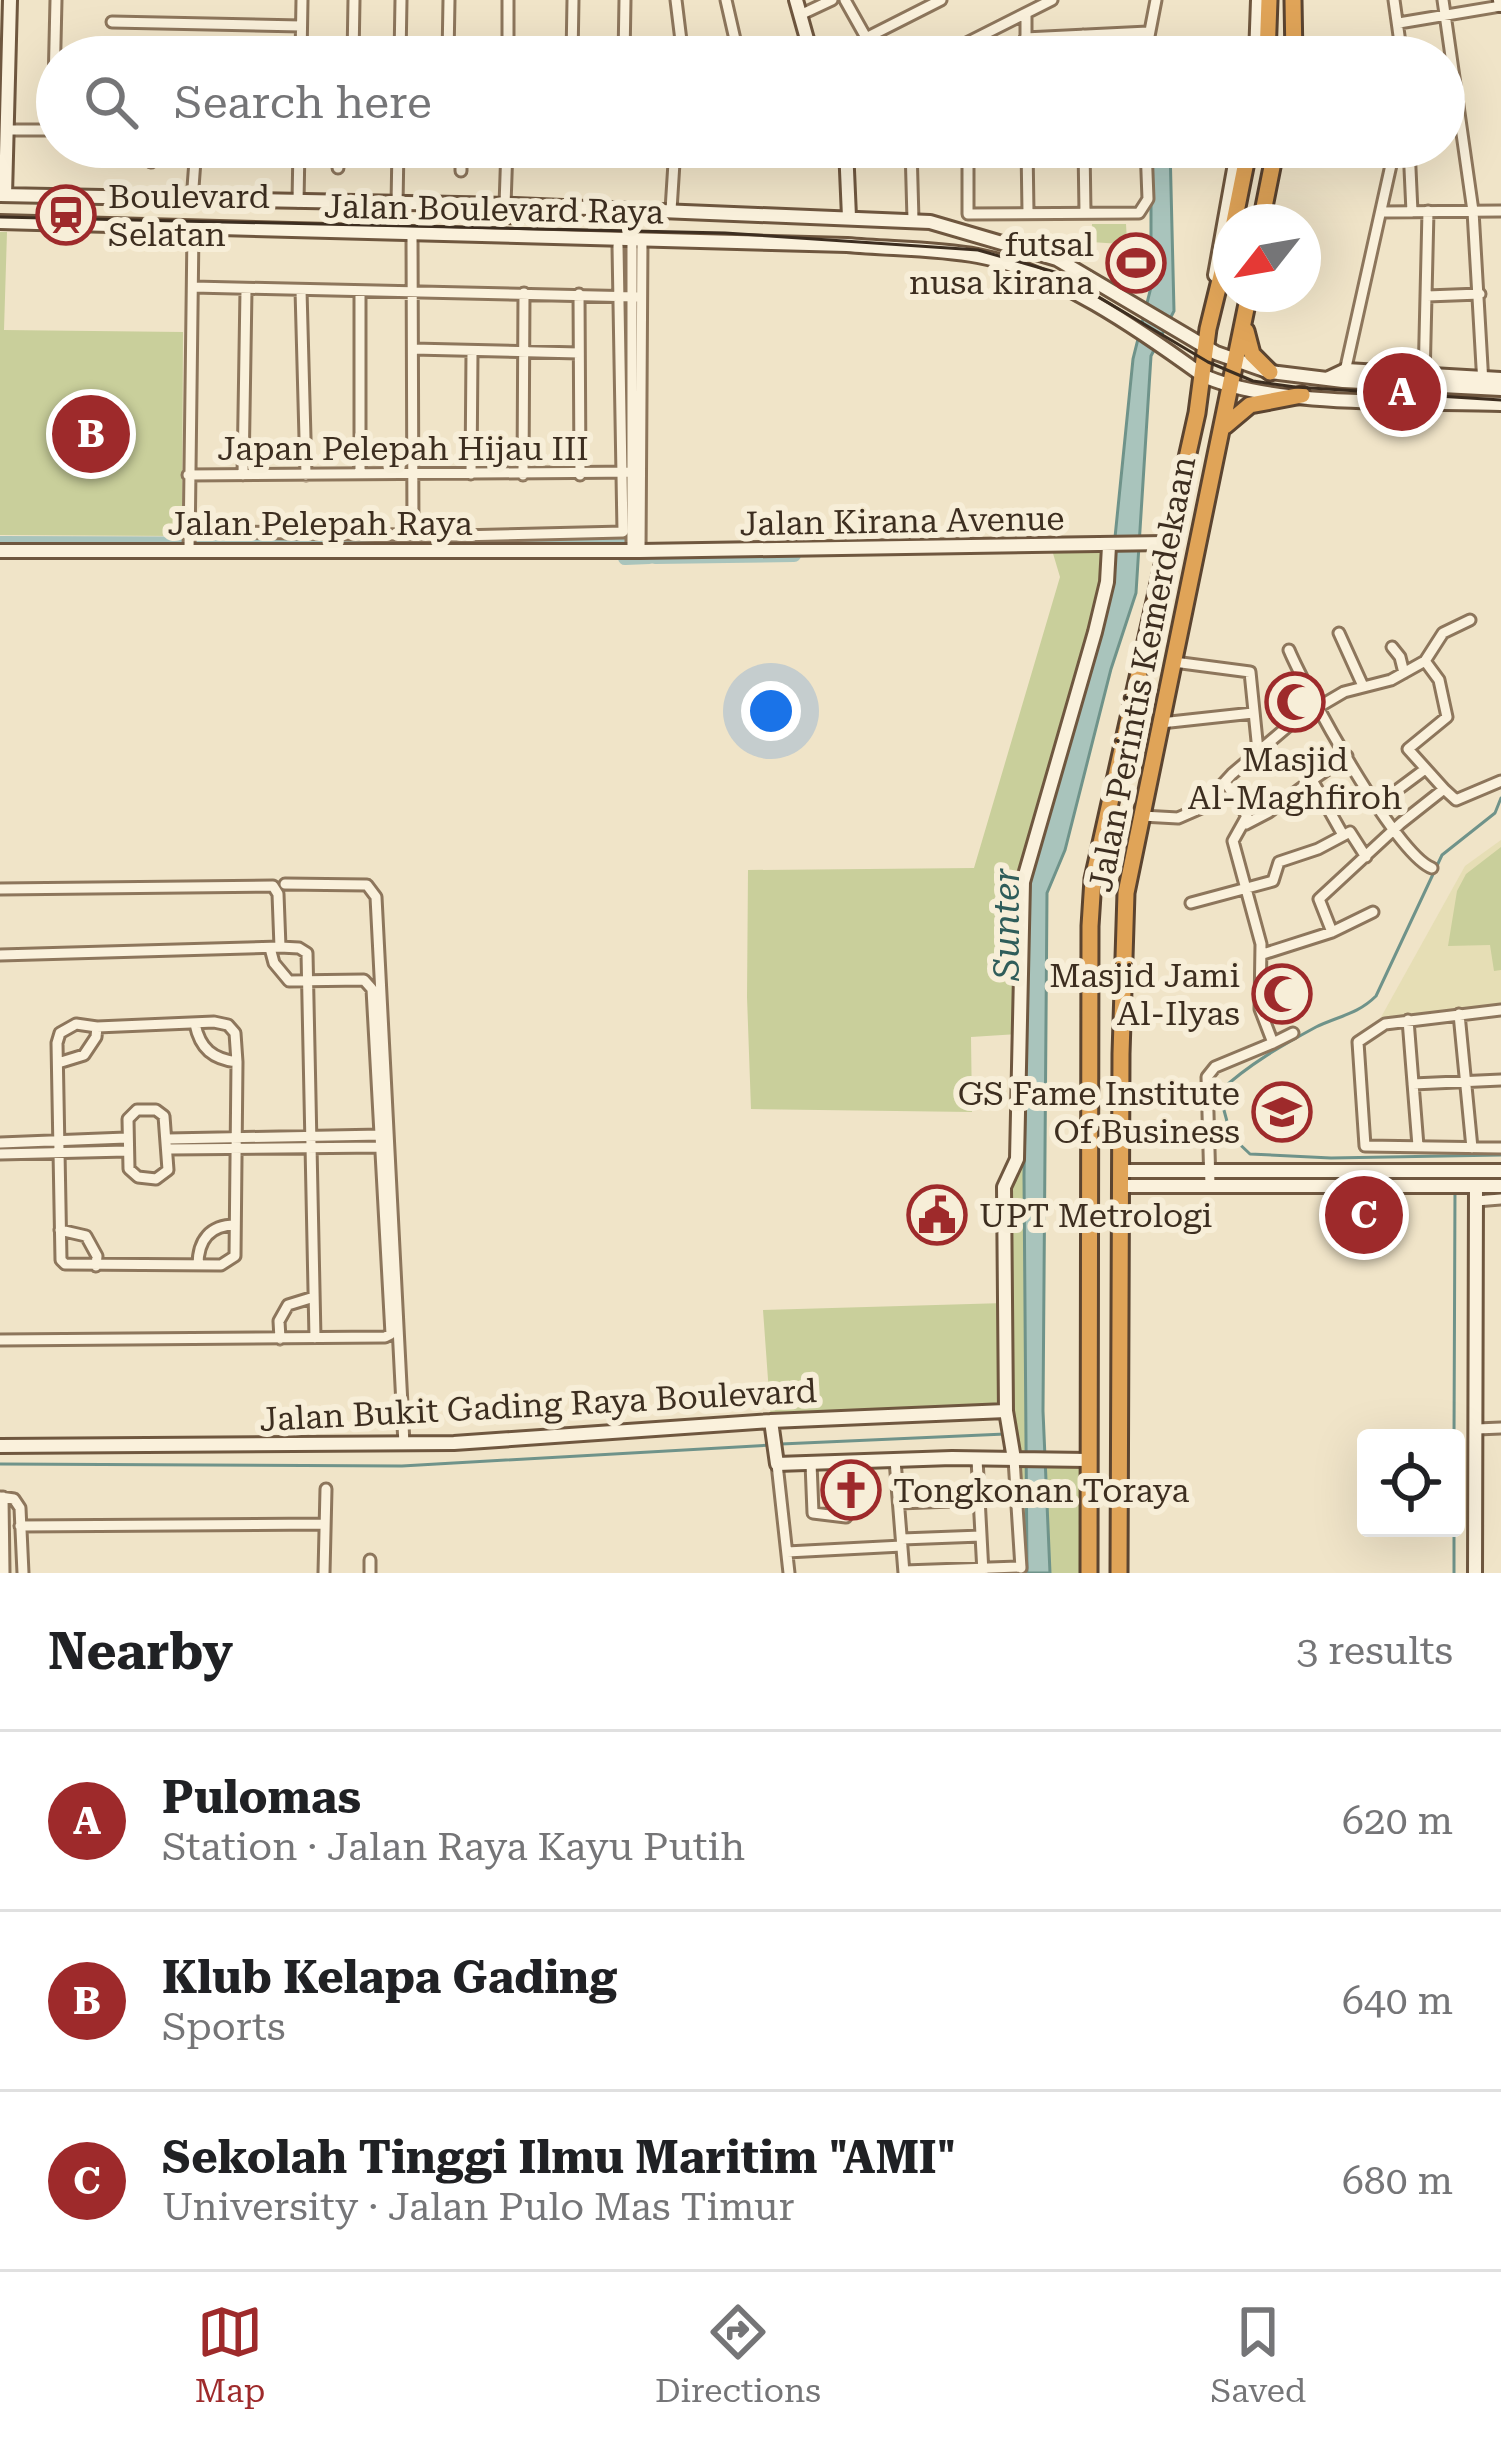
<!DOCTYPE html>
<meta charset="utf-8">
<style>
body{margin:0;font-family:"Roboto Serif",serif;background:#f6f6f6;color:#202124}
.controls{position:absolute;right:36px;bottom:36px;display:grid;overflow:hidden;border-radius:12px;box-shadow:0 12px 48px #0002}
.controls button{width:108px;height:108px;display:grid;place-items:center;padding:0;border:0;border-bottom:3px solid #e0e0e0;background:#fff;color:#202124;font:60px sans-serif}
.compass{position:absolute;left:1213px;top:204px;width:108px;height:108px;border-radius:50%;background:#fff;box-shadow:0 12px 48px #0002;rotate:239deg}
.you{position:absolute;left:771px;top:711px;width:42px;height:42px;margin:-30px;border:9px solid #fff;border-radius:50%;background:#1a73e8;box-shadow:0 0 0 18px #1a73e833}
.badge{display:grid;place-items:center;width:78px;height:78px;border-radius:50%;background:#9e2a2b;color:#fff;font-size:39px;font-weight:700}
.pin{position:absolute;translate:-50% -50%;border:6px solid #fff;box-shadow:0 3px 12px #0006}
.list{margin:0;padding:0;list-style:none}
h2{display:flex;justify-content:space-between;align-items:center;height:156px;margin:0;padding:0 48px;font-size:51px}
h2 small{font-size:39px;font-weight:400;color:#757577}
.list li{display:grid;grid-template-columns:78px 1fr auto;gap:36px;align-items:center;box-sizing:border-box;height:180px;padding:0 48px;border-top:3px solid #e0e0e0}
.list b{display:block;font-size:45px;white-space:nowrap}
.list p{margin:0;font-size:39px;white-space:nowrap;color:#757577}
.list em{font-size:39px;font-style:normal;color:#757577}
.icon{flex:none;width:66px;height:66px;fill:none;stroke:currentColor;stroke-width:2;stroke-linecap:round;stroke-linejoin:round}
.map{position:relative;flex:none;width:1501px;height:1573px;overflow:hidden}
.search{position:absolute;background:#fff;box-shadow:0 12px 48px #0002;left:36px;right:36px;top:36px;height:132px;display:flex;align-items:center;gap:30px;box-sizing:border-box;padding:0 42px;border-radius:66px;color:#757577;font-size:45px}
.sheet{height:696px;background:#fff}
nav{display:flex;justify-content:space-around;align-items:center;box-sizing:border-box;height:168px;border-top:3px solid #e0e0e0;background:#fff;font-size:33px;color:#757577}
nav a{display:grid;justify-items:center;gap:6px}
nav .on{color:#9e2a2b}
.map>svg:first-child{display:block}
</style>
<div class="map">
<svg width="1501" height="1573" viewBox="0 0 1501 1573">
<rect width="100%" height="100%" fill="#f0e4c8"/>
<!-- farmland -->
<path fill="#e6deb5" d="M1501,840V1005L1380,1019L1465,866Z"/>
<!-- green -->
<path fill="#c9cf9b" d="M1092,224H1126L1127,241L1151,244L1148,281L1123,282L1121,244L1091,242Z
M0,232H7L4,330L183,332L182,536L0,535Z
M1109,549L1110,560L1029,877L1024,1188L1027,1573H1021L1016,1467L1006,1412L771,1421L763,1310L1005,1303L1004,1187L1015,1166L1018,1034L971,1037L972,1112L751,1109L747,997L748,870L974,868L1060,577L1052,550Z
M1501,847V970L1494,971L1490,945L1448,946L1457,891L1466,874Z
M1045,1459L1088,1460L1087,1573H1050Z"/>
<!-- water -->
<path fill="#a9c4bc" stroke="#6f938a" stroke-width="3" d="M1151,147H1170L1174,311L1151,356L1136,593L1111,669L1065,850L1047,893L1043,1411L1050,1573H1027L1024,1176L1029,877L1110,587L1133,359L1151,287Z"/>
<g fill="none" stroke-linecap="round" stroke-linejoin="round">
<!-- stream -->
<path stroke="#6f938a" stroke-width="3" d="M1501,798L1495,813L1442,855L1376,996C1358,1014 1339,1016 1316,1027C1281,1046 1249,1064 1219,1092L1231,1136L1250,1154L1331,1158L1501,1155
M1454,1438L1455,1188
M781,1444L1005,1434
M0,1464L402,1466L772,1445
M1454,1573V1528"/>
<!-- river -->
<path stroke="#a9c4bc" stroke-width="14" d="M0,543L625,545
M655,557L794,555
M625,558L649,557"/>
<!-- street casing -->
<g stroke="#8d765c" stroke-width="15">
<path id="street" d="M676,0L683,57
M726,0L739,57
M845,0L877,57
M1394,0L1402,57
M1443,0L1473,211L1483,384
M800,15L832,0
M112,22L301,26
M1399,23L1501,6
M1083,35V57
M866,38L941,0
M1025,38L1148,32
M301,57L302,0
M353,57L354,0
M400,57L401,0
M448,57L449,0
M508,57V0
M572,57L573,0
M624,57L625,0
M939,57L1052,0
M1026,57V15
M1145,57L1156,0
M8,130H56
M53,130L56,0
M338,147V168
M911,147L913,220
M968,147V214L1139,213L1148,199L1146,147
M1027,147L1028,212
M1084,147L1085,212
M1409,147L1412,212
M507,148L848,158
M247,157L248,147
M151,162L152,147
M461,171V147
M192,201L196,147
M298,202L299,147
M397,205L398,147
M505,205L507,147
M671,210L675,147
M1381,212L1501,211
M412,234L413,534
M193,287L640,297
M301,290L306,475
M579,294L580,475
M1427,296L1480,294
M413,349L579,353
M1344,376L1395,147
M1424,381L1428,211
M360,474V291
M471,474L472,353
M188,475L640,472
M243,475L246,290
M523,475L524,293
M189,531L458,536L623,532L618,246
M189,550L193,230
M632,551V238
M640,551L642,239
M1339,633L1363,686
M1392,647L1400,657L1404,673
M1289,650C1306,690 1396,855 1432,868
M1174,662L1250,672L1258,751
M1161,723L1253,713
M1312,780L1347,756
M1444,789L1456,800L1501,781
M1377,805L1424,770
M1142,816L1178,818L1201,808L1232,774L1293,722L1344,692L1391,680L1425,661L1443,633L1470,620
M1246,824L1269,812L1312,780L1343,835
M285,884L367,885L376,897L404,1444
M0,889L273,886L278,894L280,947
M1191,903L1273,881L1279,862L1318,849L1350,832L1366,857
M1332,932L1319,899L1401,823L1444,789L1408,749L1447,717L1439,680L1425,661
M1263,954L1332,932L1373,912
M0,955L280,947L299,948L307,953L315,1338
M1501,1010L1385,1024L1358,1042L1365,1146L1501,1148
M1459,1014L1472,1148
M1408,1020L1418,1146
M214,1022L228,1025L235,1033L237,1062L235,1256L221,1265L65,1264L61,1260L57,1043L60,1033L76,1024L97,1027Z
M195,1024C200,1049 213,1059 237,1062
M1273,1043L1293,1033
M58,1063L84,1055L96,1037L97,1027
M1413,1084L1501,1080
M137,1110H156L164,1116L168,1170L156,1179L138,1177L129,1169L128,1119Z
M168,1139L381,1135
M0,1143L126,1138
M169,1149L382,1147
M0,1154L127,1151
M1210,1186L1207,1077L1215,1067L1273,1043L1260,1009L1261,944L1233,841L1247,816L1226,783
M1476,1201L1501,1199
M60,1230L86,1236L97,1256L96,1266
M198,1265C198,1240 210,1225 235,1225
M280,1339L279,1321L288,1305L314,1297
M0,1340L385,1337L391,1334L372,989L364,980L289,981L274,963L270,948
M1477,1429L1501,1428
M977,1459L983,1573
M1014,1459L1021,1568
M895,1460L904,1573
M811,1463L813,1513L846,1517
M777,1464L789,1573
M0,1497L14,1499L20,1508L23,1573
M3,1497L4,1573
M899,1503L979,1500
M20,1526L325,1524
M902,1539L981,1536
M787,1552L902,1546
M904,1571L1021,1567
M324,1573L326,1489
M370,1573V1560"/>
</g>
<!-- secondary casing -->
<g stroke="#6f573f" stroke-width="18">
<path id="secondary" d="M796,0L812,57
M1500,0L1501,5
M1256,57L1258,0
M846,147L849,217
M0,195L515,205L930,222L1057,259L1216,353L1270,372L1343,381L1501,389
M5,195L10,0
M485,206L489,212C504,218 523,218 537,209
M0,222L847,245C890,249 935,248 978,256C1054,270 1140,330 1202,375C1271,408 1421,401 1501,404
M1215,275L1238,147
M1327,379L1346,370L1501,379
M0,551H640L1165,543
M1120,1171H1501
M1121,1186H1501
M771,1421L777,1464L952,1458L1088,1460
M0,1446L454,1443L771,1421L1006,1411
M1014,1459L1006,1411L1004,1187L1017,1159L1023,882L1095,632L1107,582L1109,546
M1475,1573L1476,1186"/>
</g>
<!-- highway casing -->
<g stroke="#5b4430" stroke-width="21">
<path id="highway" d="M1293,0L1294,57
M1267,57L1269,0
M1234,222L1249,147
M1261,222L1276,147
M1246,331L1252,354L1270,372
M1225,426L1250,405L1302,395
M1089,1573L1090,926L1093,879L1197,413L1208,329L1231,235
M1119,1573L1121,1054L1126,893L1249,294"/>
</g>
<!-- street -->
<use href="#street" stroke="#faf1dc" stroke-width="9"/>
<!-- secondary -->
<use href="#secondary" stroke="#faf1dc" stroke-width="12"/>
<!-- highway -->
<use href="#highway" stroke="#e0a458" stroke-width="15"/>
<!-- tram -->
<path stroke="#3d2e20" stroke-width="3" d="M0,217L725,233L978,250L1058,273L1208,362L1253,381L1295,387L1501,400"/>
</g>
<!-- icons -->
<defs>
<g id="station-ring" transform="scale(3)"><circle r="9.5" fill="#f7eed8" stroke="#9e2a2b" stroke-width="1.5"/><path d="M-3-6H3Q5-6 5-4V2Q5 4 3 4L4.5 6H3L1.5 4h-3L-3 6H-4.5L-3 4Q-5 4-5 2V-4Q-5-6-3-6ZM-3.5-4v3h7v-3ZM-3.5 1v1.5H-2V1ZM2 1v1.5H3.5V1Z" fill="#9e2a2b"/></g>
<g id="stadium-ring" transform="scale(3)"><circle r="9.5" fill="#f7eed8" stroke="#9e2a2b" stroke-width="1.5"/><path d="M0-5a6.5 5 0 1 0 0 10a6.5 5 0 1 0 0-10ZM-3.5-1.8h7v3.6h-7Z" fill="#9e2a2b"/></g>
<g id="mosque-ring" transform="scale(3)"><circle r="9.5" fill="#f7eed8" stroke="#9e2a2b" stroke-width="1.5"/><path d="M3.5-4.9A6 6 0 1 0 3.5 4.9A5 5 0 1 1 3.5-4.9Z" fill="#9e2a2b"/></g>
<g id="university-ring" transform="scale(3)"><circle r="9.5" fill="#f7eed8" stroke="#9e2a2b" stroke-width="1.5"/><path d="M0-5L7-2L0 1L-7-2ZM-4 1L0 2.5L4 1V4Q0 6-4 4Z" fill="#9e2a2b"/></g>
<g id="civic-ring" transform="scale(3)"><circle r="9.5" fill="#f7eed8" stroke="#9e2a2b" stroke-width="1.5"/><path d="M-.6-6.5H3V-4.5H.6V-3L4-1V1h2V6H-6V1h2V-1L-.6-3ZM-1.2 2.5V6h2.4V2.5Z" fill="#9e2a2b"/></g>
<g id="church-ring" transform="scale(3)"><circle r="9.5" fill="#f7eed8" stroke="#9e2a2b" stroke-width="1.5"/><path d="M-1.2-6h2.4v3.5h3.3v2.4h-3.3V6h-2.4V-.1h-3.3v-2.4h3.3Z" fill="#9e2a2b"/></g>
</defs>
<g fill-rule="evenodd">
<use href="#station-ring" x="66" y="215"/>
<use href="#stadium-ring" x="1136" y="263"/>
<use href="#mosque-ring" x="1295" y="702"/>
<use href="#mosque-ring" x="1282" y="994"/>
<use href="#university-ring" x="1282" y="1112"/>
<use href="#civic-ring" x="937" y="1215"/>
<use href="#church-ring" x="851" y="1490"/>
</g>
<g text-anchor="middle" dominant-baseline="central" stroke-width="12" stroke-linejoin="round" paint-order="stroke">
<!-- poi labels -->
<g font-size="33" fill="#3d2e20" stroke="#f7eed8" text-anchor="start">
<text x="108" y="196">Boulevard<tspan x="108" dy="38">Selatan</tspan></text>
<text x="1094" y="244" text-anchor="end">futsal<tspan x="1094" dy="38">nusa kirana</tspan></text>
<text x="1295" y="759" text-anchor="middle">Masjid<tspan x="1295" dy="38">Al-Maghfiroh</tspan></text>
<text x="1240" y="975" text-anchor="end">Masjid Jami<tspan x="1240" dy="38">Al-Ilyas</tspan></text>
<text x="1240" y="1093" text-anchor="end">GS Fame Institute<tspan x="1240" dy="38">Of Business</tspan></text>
<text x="979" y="1215">UPT Metrologi</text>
<text x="893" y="1490">Tongkonan Toraya</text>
</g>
<!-- street labels -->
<g font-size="33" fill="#3d2e20" stroke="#f7eed8">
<text transform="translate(494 209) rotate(1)">Jalan Boulevard Raya</text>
<text x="403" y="448">Japan Pelepah Hijau III</text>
<text transform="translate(902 521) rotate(-1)">Jalan Kirana Avenue</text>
<text x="320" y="523">Jalan Pelepah Raya</text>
<text transform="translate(1142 674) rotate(-79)">Jalan Perintis Kemerdekaan</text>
<text transform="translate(538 1405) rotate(-3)">Jalan Bukit Gading Raya Boulevard</text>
</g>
<!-- water labels -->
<g font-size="36" font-style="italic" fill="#2f5d5a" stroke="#f7eed8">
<text transform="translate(1007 924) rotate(-90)">Sunter</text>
</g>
</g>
</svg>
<div class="controls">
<button><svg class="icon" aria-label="locate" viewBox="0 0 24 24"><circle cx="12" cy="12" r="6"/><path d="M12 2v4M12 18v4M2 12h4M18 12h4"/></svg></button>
</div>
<svg class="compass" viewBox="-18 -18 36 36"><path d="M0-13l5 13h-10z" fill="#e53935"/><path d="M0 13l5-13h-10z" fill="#757577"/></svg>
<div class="you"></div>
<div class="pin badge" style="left:1402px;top:392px">A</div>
<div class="pin badge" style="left:91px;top:434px">B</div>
<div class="pin badge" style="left:1364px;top:1215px">C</div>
<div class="search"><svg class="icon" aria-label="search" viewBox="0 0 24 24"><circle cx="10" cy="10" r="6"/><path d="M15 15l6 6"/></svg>Search here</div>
</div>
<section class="sheet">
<h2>Nearby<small>3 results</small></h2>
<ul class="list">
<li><span class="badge">A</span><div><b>Pulomas</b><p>Station · Jalan Raya Kayu Putih</p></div><em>620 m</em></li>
<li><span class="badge">B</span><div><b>Klub Kelapa Gading</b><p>Sports</p></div><em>640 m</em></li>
<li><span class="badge">C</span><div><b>Sekolah Tinggi Ilmu Maritim &quot;AMI&quot;</b><p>University · Jalan Pulo Mas Timur</p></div><em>680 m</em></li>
</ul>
</section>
<nav>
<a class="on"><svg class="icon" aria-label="map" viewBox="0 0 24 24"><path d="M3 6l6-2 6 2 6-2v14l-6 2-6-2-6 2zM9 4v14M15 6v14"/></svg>Map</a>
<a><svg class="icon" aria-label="directions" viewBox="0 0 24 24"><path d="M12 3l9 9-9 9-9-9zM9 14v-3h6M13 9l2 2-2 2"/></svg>Directions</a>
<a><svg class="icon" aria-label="saved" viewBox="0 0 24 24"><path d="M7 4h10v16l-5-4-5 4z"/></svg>Saved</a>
</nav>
